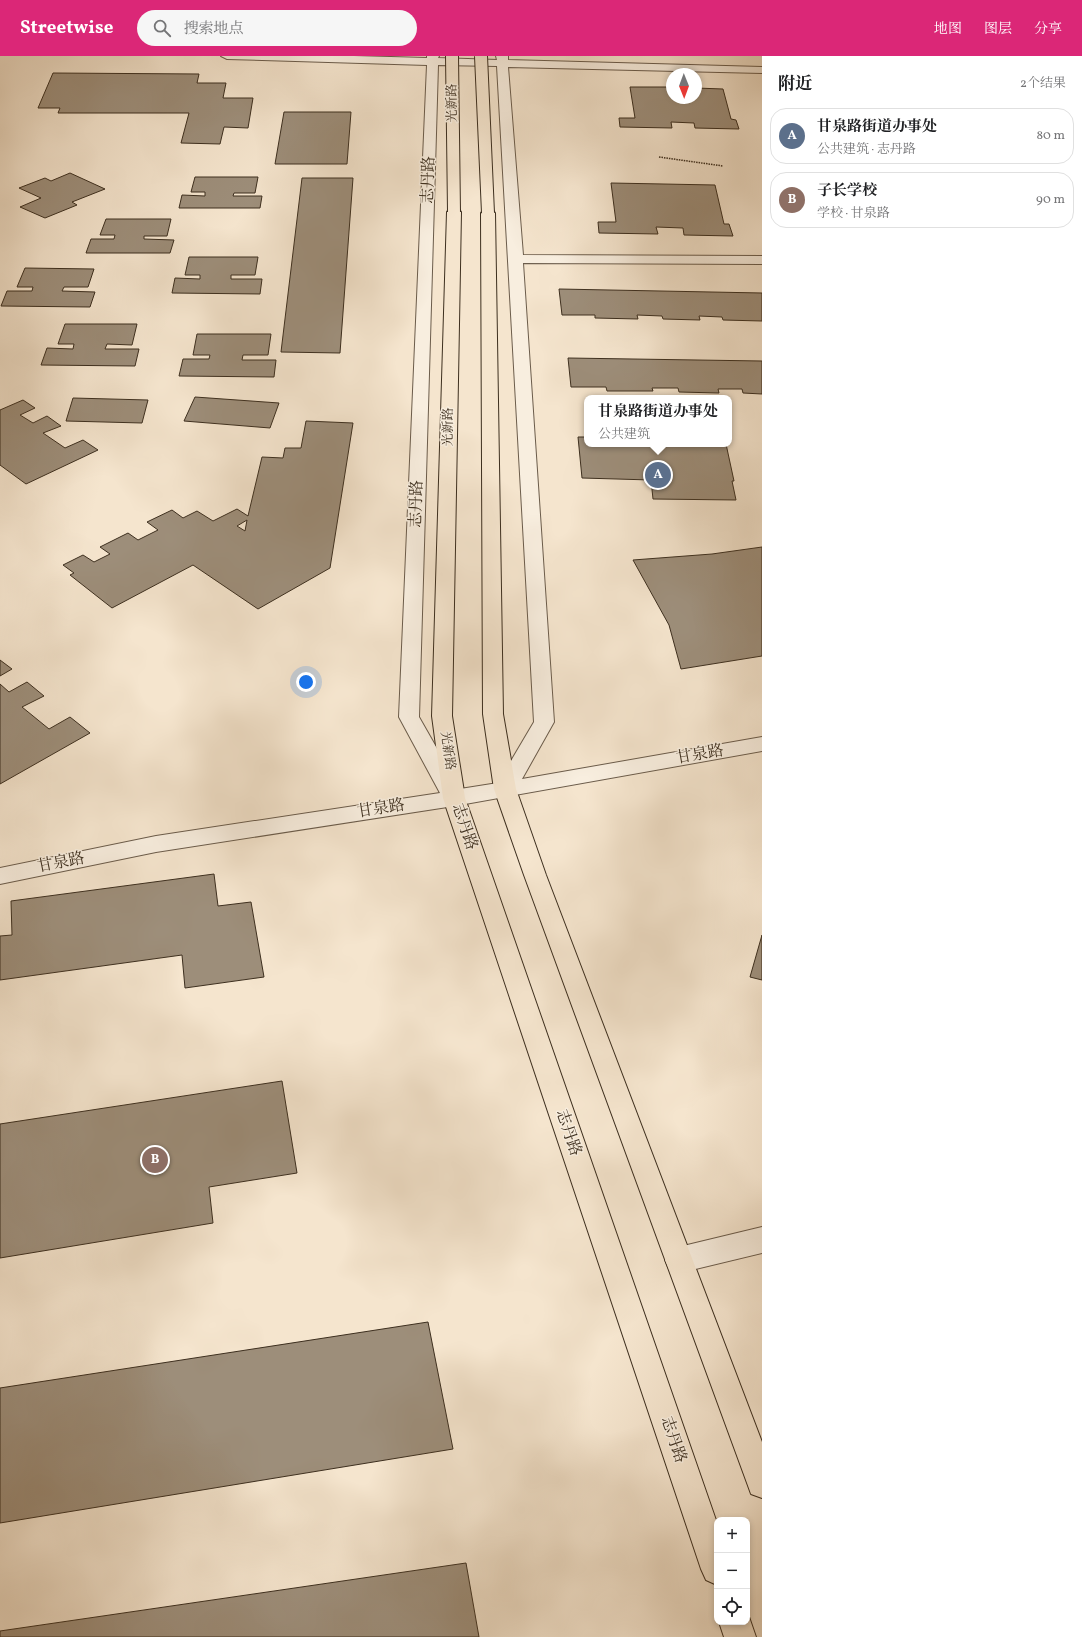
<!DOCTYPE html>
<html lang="zh">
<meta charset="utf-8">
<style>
body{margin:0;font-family:Vollkorn,"Noto Serif SC",serif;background:#f6f6f6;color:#202124}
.controls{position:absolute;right:12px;bottom:12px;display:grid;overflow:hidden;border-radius:8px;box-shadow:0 2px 6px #0003}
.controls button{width:36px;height:36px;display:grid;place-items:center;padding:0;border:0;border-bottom:1px solid #e0e0e0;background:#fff;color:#202124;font:20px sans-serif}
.compass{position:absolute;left:666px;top:12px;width:36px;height:36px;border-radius:50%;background:#fff;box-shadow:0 2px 6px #0003;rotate:179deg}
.you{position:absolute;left:306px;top:626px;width:14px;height:14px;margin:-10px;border:3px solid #fff;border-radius:50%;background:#1a73e8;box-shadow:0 0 0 6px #1a73e833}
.badge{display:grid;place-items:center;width:26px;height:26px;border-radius:50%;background:#db2777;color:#fff;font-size:13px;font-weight:700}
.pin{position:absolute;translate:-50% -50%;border:2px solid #fff;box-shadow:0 1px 4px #0006}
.popup{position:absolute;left:584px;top:339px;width:148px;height:52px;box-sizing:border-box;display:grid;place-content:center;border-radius:8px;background:#fff;filter:drop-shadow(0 1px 3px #0005);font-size:13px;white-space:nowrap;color:#757577}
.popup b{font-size:15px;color:#202124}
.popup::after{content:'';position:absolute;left:50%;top:100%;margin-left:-8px;border:8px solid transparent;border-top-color:#fff}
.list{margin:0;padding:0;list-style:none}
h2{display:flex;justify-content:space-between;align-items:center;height:52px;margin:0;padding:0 16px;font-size:17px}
h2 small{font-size:13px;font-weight:400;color:#757577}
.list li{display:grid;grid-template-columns:26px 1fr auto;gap:12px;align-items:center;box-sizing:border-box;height:56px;margin:0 8px 8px;padding:0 8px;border:1px solid #e0e0e0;border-radius:16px}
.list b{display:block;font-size:15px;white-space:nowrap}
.list p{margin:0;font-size:13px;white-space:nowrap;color:#757577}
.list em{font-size:13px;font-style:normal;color:#757577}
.icon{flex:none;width:22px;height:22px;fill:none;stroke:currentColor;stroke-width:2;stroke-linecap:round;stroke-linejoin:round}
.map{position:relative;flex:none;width:762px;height:1581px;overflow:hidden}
header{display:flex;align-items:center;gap:24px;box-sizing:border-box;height:56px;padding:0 20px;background:#db2777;color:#fff}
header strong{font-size:19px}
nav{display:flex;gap:22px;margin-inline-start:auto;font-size:14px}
.search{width:280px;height:36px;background:#f6f6f6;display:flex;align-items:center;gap:10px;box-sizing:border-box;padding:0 14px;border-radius:22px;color:#757577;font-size:15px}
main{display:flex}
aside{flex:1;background:#fff}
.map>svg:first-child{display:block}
</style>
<header>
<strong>Streetwise</strong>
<div class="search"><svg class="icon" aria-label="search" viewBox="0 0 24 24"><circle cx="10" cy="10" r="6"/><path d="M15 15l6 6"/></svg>搜索地点</div>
<nav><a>地图</a><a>图层</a><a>分享</a></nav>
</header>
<main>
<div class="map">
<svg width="762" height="1581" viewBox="0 0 762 1581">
<rect width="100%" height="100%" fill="#f5e5ce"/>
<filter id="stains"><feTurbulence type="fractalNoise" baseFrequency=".005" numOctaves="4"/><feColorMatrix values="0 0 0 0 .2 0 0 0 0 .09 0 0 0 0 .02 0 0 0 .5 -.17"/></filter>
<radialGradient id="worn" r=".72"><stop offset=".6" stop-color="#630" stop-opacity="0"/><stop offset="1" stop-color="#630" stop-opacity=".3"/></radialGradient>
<!-- building -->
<path fill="#9d8e7a" stroke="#3d2f1f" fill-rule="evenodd" d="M53,17L199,18L197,27H226L223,42H253L248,72L224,71L220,88L181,87L189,57H58L60,52H38Z
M630,31H672V42H696V32L723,33L731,63L736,64L739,73L695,72L694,67L671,66L672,72L620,71L619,62H635Z
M284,56H351L347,108H275Z
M70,117L105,133L72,146L77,149L45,162L20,151L41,142L19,132L45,122L51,125Z
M195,121H258L255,137H234L233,140H262L260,152H179L182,139L205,140V136H191Z
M302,122H353L340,297L281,296Z
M611,127L715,129L724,168H729L733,180L684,179L683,172L656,171L658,178L599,177L598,166H616Z
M106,163H171L167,180H144V183L174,184L170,197H86L91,183H114L115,179H100Z
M189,201H258L255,219H231V223H262L260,238L172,237L175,222L200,223V219H185Z
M25,212L94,213L88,231H64L62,235L95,236L90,251L1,250L7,235H32L33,231H17Z
M559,233L762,237V265L723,264L722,261L699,260L700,264L663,263L662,260L637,259L638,263L595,262V259H562Z
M65,268H137L132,289L107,288L105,293H139L135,310L41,309L47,292L73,293L74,288H58Z
M197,278H271L268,299H243L242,304H276L274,321L179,320L183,303H209L210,299H193Z
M568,302L762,305V338L743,337L742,333H718L719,337L679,336L678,332H652L653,335H607L606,331H571Z
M195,341L279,347L270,372L184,365Z
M73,342L148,344L142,367L66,365Z
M23,344L35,352L20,359L33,367L47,360L61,370L43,377L65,392L83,384L98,394L26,428L0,409V354Z
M306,365L353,367L330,512L258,553L193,509L112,552L70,519L74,517L63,509L83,499L94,506L110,498L100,491L128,477L138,484L158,474L147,466L172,454L183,462L197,455L213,465L237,453L248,460L262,401L283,402L285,392H301ZM247,464L245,475L237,470Z
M578,381H587V388H726L734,425H732L736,444L653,443L651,424L582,422Z
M762,491V600L681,613L669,569L633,504L712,498Z
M0,604L12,613L0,620Z
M27,626L44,640L22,651L49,673L70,661L90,677L0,728V628L9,636Z
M214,818L218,850L251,846L264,921L185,932L182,899L0,924V880L12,879L11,845Z
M762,879V924L750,921Z
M282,1025L297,1117L209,1131L213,1167L0,1202V1068Z
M428,1266L453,1393L0,1467V1332Z
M466,1507L479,1581H0V1575Z"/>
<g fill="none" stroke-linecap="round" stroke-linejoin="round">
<!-- minor casing -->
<g stroke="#6b5c4b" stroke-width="2">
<path id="minor" d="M221,0H354L427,2V0H439L438,2L497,4L496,0H508V4L762,11V17L508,11L523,199L762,200V208L523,207L554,666L522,723L762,681V695L454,750L156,796L0,828V812L156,780L440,737L399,661L427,9L227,3ZM438,9L497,10L534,666L498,727L460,733L419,661Z
M762,1171V1197L679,1217L669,1213L665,1204L669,1195L679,1191Z"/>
</g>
<!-- major casing -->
<g stroke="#3d2f1f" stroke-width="2">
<path id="major" d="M454,152L459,153L461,156L452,660L465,742L717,1467V1529L706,1524L701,1513L443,742L432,660L447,156L449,153Z
M488,153L493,154L495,157L503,658L516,733L546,819L762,1386V1442L751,1438L747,1427L524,819L494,733L483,658L481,157L483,154Z
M747,1555L756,1581H724L719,1566H747Z"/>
</g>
<!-- path -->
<path stroke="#3d2f1f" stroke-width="1.5" stroke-dasharray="1.5 1" stroke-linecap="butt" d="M659,101L723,110"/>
<!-- minor -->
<use href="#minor" fill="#f8eedf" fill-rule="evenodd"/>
<!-- major -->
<use href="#major" fill="#f5e5ce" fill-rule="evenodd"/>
<!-- major-bridge casing -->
<g stroke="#3d2f1f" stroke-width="14" stroke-linecap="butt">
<path id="major-bridge" d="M452,0L454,156
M481,0L488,157"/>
</g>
<!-- major-bridge -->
<use href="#major-bridge" stroke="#f5e5ce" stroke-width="12"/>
</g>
<g text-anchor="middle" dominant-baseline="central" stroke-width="3" stroke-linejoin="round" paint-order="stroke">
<!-- far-street labels -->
<g font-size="13" fill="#3d2f1f" stroke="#f8eedf">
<text transform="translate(453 47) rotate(-91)">光新路</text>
<text transform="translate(449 371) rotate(-89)">光新路</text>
<text transform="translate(447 695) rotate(82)">光新路</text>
</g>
<!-- street labels -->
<g font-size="16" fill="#3d2f1f" stroke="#f8eedf">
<text transform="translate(429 124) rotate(-88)">志丹路</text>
<text transform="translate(417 448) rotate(-88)">志丹路</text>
<text transform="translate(700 699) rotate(-10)">甘泉路</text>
<text transform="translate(381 753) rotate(-9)">甘泉路</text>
<text transform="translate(464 771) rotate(71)">志丹路</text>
<text transform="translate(61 807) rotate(-11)">甘泉路</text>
<text transform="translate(568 1077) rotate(71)">志丹路</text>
<text transform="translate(673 1384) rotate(71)">志丹路</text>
</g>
</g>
<rect width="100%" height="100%" filter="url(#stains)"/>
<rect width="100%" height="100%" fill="url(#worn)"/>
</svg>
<div class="controls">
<button>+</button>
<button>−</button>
<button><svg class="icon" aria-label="locate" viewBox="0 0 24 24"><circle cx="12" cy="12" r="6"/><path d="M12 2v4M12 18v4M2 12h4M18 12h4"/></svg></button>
</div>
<svg class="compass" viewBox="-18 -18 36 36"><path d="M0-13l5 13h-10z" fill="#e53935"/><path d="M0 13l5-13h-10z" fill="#757577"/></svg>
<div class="you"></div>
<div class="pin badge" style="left:658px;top:419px;background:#5c6f8a">A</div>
<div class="popup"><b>甘泉路街道办事处</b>公共建筑</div>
<div class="pin badge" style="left:155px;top:1104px;background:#8d6e63">B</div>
</div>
<aside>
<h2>附近<small>2个结果</small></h2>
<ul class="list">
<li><span class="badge" style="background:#5c6f8a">A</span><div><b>甘泉路街道办事处</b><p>公共建筑 · 志丹路</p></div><em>80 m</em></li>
<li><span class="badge" style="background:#8d6e63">B</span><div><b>子长学校</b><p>学校 · 甘泉路</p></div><em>90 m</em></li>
</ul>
</aside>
</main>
